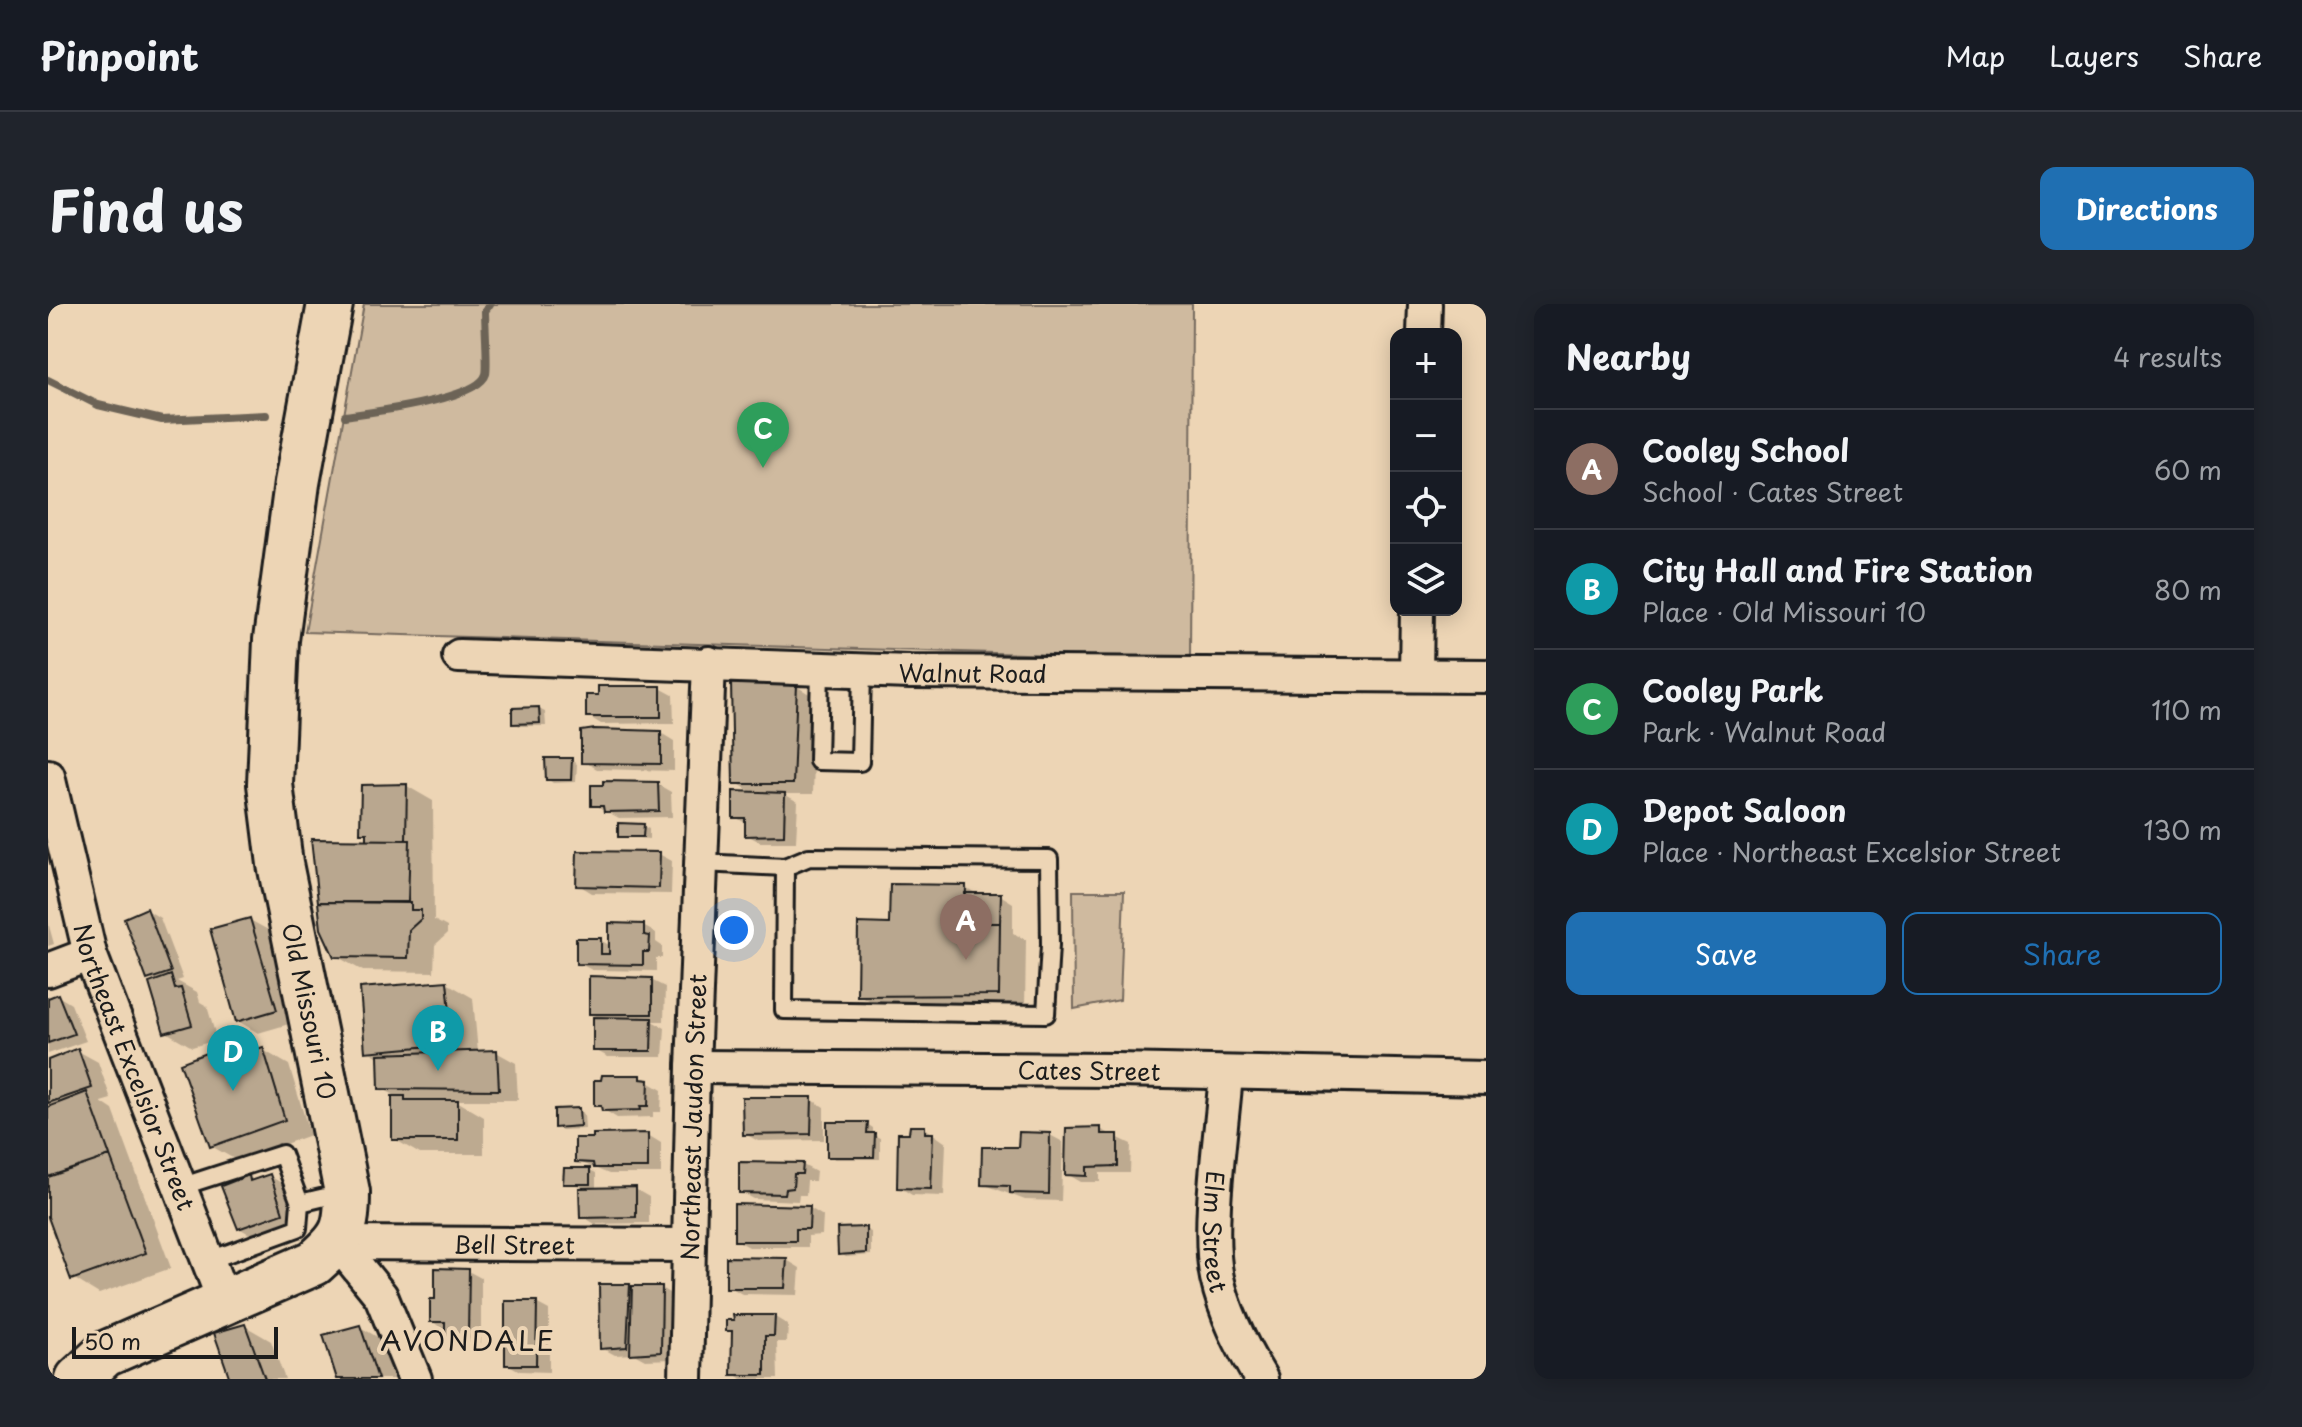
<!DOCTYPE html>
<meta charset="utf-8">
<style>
body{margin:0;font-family:"Playpen Sans",sans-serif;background:#20242c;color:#f1f3f6}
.controls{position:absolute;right:24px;top:24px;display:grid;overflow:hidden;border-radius:16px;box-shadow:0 4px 20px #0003}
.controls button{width:72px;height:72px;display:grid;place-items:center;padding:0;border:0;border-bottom:2px solid #363941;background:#171b24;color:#f1f3f6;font:40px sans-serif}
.scale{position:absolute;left:24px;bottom:20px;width:206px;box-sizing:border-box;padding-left:8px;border:4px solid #1c1c1c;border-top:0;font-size:22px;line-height:28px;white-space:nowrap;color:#1c1c1c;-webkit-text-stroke:6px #edd5b5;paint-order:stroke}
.you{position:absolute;left:686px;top:626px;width:28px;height:28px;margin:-20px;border:6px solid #fff;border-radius:50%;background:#1a73e8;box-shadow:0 0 0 12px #1a73e833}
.badge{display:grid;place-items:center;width:52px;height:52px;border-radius:50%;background:#1f6fb2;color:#fff;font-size:26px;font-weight:700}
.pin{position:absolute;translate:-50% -66px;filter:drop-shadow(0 2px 4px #0008)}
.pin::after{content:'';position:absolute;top:42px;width:28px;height:24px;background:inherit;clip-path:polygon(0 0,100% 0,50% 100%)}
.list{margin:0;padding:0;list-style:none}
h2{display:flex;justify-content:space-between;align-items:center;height:104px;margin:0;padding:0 32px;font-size:34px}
h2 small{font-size:26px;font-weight:400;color:#9ea1a6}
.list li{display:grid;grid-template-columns:52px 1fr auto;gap:24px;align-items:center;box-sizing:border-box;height:120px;padding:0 32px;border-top:2px solid #363941}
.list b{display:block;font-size:30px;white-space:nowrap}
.list p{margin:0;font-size:26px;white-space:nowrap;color:#9ea1a6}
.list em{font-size:26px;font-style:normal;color:#9ea1a6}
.actions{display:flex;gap:16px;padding:24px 32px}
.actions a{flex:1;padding:18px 0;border:2px solid #1f6fb2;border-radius:16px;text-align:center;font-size:28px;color:#1f6fb2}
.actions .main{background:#1f6fb2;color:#fff}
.icon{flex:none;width:44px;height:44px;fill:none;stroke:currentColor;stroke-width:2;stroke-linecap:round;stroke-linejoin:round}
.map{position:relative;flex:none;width:1438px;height:1075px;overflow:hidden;border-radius:16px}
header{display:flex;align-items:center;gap:48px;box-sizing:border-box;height:112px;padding:0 40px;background:#171b24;border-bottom:2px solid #363941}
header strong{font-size:38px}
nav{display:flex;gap:44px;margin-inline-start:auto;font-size:28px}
.intro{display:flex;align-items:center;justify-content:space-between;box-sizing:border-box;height:192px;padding:0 48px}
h1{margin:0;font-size:56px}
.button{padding:20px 36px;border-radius:16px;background:#1f6fb2;color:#fff;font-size:28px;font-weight:700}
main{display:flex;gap:48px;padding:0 48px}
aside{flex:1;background:#171b24;border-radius:16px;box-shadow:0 4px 20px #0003}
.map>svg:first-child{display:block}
</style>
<header>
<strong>Pinpoint</strong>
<nav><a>Map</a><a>Layers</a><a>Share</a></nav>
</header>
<div class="intro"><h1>Find us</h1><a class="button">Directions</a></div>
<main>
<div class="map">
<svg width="1438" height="1075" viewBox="0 0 1438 1075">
<rect width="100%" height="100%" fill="#edd5b5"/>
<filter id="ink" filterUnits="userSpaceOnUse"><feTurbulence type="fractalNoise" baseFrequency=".0125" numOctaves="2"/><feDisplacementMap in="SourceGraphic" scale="16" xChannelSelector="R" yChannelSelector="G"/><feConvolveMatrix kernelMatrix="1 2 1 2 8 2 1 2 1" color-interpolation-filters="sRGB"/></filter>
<g filter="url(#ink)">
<!-- green -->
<path fill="#cfba9f" stroke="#766b5e" stroke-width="2" d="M316,0H1144L1142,355L257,328Z
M1025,587H1076L1072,696L1026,705Z"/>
<!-- shadow -->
<path fill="#0003" d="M685,381L748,382L768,394L765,490H736L750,498L748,538H712L699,531V520L687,513L707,490L687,478Z
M612,384L625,391L626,419L553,420L540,412L552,393Z
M491,405L497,408L498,422H472L466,419Z
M613,429L626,437V467L549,465L535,457Z
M523,456L529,460L528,478L505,479L499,475Z
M609,480L623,488L624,513L571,514L545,500Z
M359,482L385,497L386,616L399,623V630L387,641L386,668L315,667L288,652L275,624L265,537L321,538V532L314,528Z
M595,522L601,525V535L572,532Z
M611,550L624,557L623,590L544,589L531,581Z
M917,583L931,591H952L965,599V629L978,636L977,705L837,706L811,691L843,622Z
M99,606L112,614L135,675L129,677L149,688L152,698L159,702L169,736L144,743L118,728L108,678L101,674Z
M202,616L222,627L248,718L210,729L190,717Z
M0,618L6,640L0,642Z
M595,622L608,629V638L614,642V654H608V667L544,666L530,659L552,636L563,642Z
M603,676L617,683L616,717H604L617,724L615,753H560L547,746L553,715L543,709Z
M399,679L425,694L430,748H448L468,759L470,796H407L436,813V850H372L346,835V791L333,784L332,754L319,746Z
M10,692L23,700L38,737L0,750V696Z
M215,746L241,761L262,831L190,857L163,842L168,748L183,756Z
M30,747L50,758L63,795L53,798L65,806L123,964L51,990L25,974L0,907V758Z
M592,773L614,786L613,808H605V813L569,814L548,801Z
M763,795L776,803V836L710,837L697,830Z
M530,806L536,810L537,825L514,826L508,822Z
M819,820L825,824V831L832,834V855H787L781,852Z
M877,824L898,839L896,892L864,891L851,883L863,832Z
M1052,825L1083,840L1082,869H1052V878H1033L1019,870Z
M600,831L613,839V870H561L529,857Z
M1002,831L1015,838L1013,897L977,896L935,880L972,845Z
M755,861L768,868L767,877H759L758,891H751L750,897L706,895L693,888Z
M542,866L548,869V886L587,885L601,893V919L547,920L534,912L533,882L517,879Z
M222,872L248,888L260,924L217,939L191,924L201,873L208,877Z
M762,904L775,912L774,931L760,932V943H701L688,936Z
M817,925L823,928V951L798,953L792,949Z
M739,956L752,964L750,991L694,990L680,982Z
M420,967L433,974V1039H412L384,1017L390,997Z
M581,982L613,984L626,992V1055L597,1056L586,1050L567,1051L554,1044Z
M488,999L501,1006V1068L472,1067L459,1060Z
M727,1013L740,1021L739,1038H729L730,1075H694L685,1070L686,1029L680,1025Z
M197,1022L223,1037L237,1075H185Z
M312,1023L338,1038L350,1075H291Z"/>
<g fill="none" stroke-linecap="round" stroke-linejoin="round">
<!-- stream -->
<path stroke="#6c6457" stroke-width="8" d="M0,76L50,101L114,116L218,111
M297,112C323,108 431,96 438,70C440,64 437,19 437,7L442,0"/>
</g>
<!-- building -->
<path fill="#b9a78f" stroke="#1c1c1c" stroke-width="2" d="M683,379L749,380L745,480H685Z
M550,382H613V413H538V391H550Z
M491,403L492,419L464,420V404Z
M547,425L613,427V460L533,459V427Z
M497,454H524L523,476H498Z
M555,477L610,478L611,507L556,508L555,502H543V481H555Z
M359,480L358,536H319V529H312L313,481Z
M685,487L737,489L736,531L697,532V514H685Z
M570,519L596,520L595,533H570Z
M263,535L362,536L360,598H270Z
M529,547L612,548L611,584L528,582Z
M842,580L918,581L917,619H952L951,691L809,692L810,619L841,620Z
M917,589H953L952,619H917Z
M270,598L363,599V606H373V615L361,626L360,654L286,653L273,625Z
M99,604L123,668L99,676L76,614Z
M202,614L229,706L188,718L162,625Z
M561,619L596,620V631L602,632L601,648H595V661L528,660V634H553V650H561Z
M123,671L127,685L133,684L144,721L116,729L101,679Z
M541,672L604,674V710H541Z
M399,677L405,740L317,748L312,684Z
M10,690L26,730L0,739V694Z
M545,713L604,714L603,747H545Z
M215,743L237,816L162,843L132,759L168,745L172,758Z
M30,744L44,784L0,799V756Z
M449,746L451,786L331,785L330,750Z
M554,771H593V775L601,776L600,802H592L593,806L554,807L553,802H546V776H553Z
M39,788L62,852L0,873V803Z
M344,792H357V796H410V836H344Z
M694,793H764L763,830L695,831Z
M531,804L532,822L506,824V805Z
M779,818H820L819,829H827L826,853H779Z
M862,822H877V829H885L883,885L849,884L850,829H861Z
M1053,823V830H1070V862L1039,863V872L1017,871L1018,824Z
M971,828L1002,829L1001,890L962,889V882L933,881L934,843H970Z
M600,829V864H546L545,859L527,858V834H545V830Z
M62,852L98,949L23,976L0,913V873Z
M691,858L755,859L754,870H746L745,884L738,885L737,890L691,889Z
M516,864H542V880H515Z
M222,870L235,909L190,925L173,882L201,871L202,877Z
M588,883V913L532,914L531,884Z
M686,900L762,902L761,925H748V937H686Z
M818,923V949L790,951L789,924Z
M678,953L739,954L737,984H678Z
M387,964L421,965L420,1033H397V1018H382V995H387Z
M551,980H582L579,1043L552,1045Z
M584,982H614L613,1048L582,1050Z
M457,997H489L488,1061H457Z
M685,1011H727L726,1032H717V1071H683L684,1027H678V1016H686Z
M197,1020L217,1075H182L166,1029Z
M312,1021L330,1075H289L275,1031Z"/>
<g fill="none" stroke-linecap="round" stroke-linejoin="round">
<!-- lane casing -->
<g stroke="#1c1c1c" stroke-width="22">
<path id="lane" d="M772,364L770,457L812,458L814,366
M653,559L737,563L736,706L998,710L1002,641L1001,555L761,553L737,563
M132,883L234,850L252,899L298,888
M159,957L250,924L252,899"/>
</g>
<!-- street casing -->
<g stroke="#1c1c1c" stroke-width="38">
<g id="street">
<path d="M1376,30L1377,0"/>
<path id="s1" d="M411,352L862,368L1438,372"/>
<path d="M1368,370L1369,306"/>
<path id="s2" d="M0,472L42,650L177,1000"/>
<path d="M0,666L42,650"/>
<path id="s3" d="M645,763L1069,766L1438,774"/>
<path id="s4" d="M1178,770C1174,825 1158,923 1169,974C1177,1010 1194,1043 1213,1075"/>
<path id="s5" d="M290,939L641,941"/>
<path d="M290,939L333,992L367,1075"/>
<path id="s6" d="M638,1075L645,763L661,359"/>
</g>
</g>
<!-- secondary casing -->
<g stroke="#1c1c1c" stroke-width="50">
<path id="secondary" d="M30,1075L57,1050L266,959C295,934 299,926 299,888L232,560L222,480L228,336L249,179L282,0"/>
</g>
<!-- lane -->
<use href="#lane" stroke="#edd5b5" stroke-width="16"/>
<!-- street -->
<use href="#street" stroke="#edd5b5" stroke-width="32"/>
<!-- secondary -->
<use href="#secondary" stroke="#edd5b5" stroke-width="44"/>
</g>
</g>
<g text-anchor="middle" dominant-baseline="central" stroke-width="8" stroke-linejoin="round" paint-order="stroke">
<!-- street labels -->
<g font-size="24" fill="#1c1c1c" stroke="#edd5b5">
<text stroke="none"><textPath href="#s1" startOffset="514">Walnut Road</textPath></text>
<text transform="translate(262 707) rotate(78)">Old Missouri 10</text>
<text stroke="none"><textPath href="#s2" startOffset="304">Northeast Excelsior Street</textPath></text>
<text stroke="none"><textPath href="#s3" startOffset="396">Cates Street</textPath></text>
<text stroke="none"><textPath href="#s6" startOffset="262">Northeast Jaudon Street</textPath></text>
<text stroke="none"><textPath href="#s4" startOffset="158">Elm Street</textPath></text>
<text stroke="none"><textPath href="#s5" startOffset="176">Bell Street</textPath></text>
</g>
<!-- quarter labels -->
<g font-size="28" letter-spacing="2" fill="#1c1c1c" stroke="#edd5b5">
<text x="420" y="1035">AVONDALE</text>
</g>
</g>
</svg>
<div class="controls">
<button>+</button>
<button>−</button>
<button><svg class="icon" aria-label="locate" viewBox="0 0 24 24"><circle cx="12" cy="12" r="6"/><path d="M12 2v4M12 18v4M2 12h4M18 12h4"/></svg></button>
<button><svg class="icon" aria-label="layers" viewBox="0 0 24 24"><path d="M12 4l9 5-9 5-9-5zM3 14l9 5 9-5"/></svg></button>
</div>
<div class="scale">50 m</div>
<div class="you"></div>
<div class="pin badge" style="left:918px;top:656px;background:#8d6e63">A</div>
<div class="pin badge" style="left:390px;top:767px;background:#0f9aa8">B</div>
<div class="pin badge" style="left:715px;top:164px;background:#2e9e5b">C</div>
<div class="pin badge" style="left:185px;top:787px;background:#0f9aa8">D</div>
</div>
<aside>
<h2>Nearby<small>4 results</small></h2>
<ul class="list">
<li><span class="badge" style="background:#8d6e63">A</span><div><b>Cooley School</b><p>School · Cates Street</p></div><em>60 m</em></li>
<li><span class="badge" style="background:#0f9aa8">B</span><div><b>City Hall and Fire Station</b><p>Place · Old Missouri 10</p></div><em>80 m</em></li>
<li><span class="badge" style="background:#2e9e5b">C</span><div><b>Cooley Park</b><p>Park · Walnut Road</p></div><em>110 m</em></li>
<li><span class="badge" style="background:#0f9aa8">D</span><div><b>Depot Saloon</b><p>Place · Northeast Excelsior Street</p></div><em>130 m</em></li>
</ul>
<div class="actions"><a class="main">Save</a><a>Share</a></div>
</aside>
</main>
